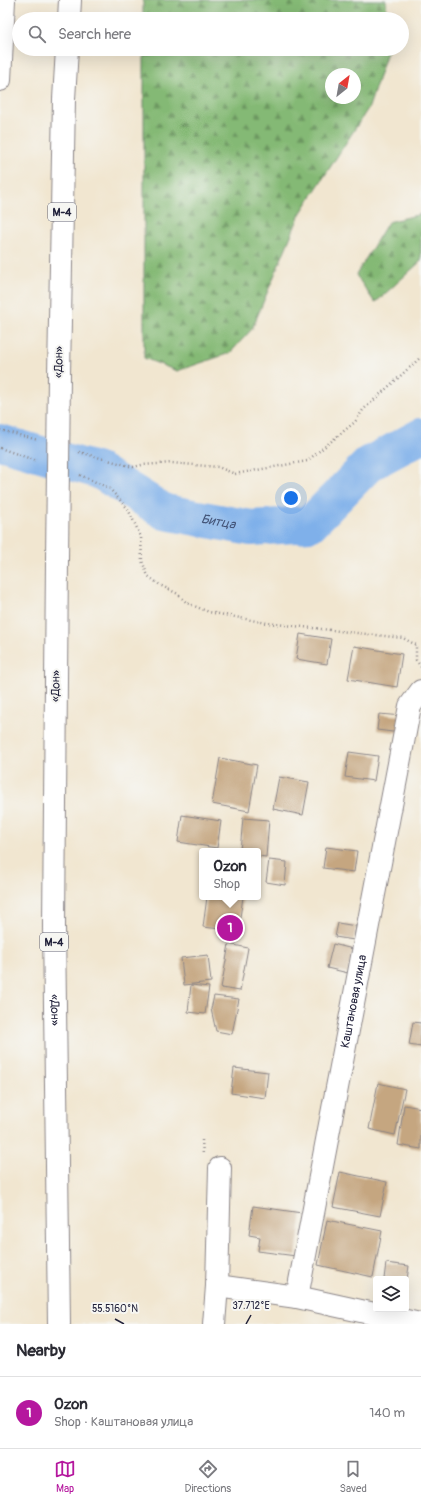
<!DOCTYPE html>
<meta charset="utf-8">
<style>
body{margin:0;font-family:Pangolin,sans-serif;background:#f7f7f7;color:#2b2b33}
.controls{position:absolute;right:12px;bottom:12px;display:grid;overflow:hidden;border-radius:4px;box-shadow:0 4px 16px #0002}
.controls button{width:36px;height:36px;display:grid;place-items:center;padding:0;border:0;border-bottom:1px solid #e1e1e2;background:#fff;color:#2b2b33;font:20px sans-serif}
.compass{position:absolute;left:325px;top:68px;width:36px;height:36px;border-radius:50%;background:#fff;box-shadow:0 4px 16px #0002;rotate:31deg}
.you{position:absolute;left:291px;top:498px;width:14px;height:14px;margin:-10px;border:3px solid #fff;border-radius:50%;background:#1a73e8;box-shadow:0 0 0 6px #1a73e833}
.badge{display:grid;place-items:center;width:26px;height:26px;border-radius:50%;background:#b5179e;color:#fff;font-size:13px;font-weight:700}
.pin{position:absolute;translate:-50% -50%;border:2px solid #fff;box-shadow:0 1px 4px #0006}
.popup{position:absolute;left:199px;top:848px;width:62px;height:52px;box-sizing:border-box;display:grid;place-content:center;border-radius:4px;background:#fff;filter:drop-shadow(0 1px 3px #0005);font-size:13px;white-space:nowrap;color:#7c7c81}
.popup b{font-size:15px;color:#2b2b33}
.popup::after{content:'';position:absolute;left:50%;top:100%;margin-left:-8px;border:8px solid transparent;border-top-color:#fff}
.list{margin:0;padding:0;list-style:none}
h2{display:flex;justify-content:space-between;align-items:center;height:52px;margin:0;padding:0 16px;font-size:17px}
h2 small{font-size:13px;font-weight:400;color:#7c7c81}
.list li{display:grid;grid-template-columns:26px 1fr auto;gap:12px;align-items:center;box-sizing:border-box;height:72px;padding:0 16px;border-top:1px solid #e1e1e2}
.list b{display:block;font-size:15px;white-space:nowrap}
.list p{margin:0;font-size:13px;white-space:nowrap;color:#7c7c81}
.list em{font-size:13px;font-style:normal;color:#7c7c81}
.icon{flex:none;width:22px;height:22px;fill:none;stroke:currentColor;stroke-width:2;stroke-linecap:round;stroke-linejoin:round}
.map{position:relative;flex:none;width:421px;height:1324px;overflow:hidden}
.search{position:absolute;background:#fff;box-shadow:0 4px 16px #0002;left:12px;right:12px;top:12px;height:44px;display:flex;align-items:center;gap:10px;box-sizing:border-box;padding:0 14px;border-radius:22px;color:#7c7c81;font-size:15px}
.sheet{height:124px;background:#fff}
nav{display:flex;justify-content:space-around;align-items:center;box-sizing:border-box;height:56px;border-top:1px solid #e1e1e2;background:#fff;font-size:11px;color:#7c7c81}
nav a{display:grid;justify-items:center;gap:2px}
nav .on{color:#b5179e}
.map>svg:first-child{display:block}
</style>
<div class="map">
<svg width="421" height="1324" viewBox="0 0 421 1324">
<defs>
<pattern id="forest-firs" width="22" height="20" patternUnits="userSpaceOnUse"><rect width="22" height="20" fill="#84b975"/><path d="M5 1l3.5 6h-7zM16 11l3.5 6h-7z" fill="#6c9661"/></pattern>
</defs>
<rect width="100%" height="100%" fill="#f6f6f2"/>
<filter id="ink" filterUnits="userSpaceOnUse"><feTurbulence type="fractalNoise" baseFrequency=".025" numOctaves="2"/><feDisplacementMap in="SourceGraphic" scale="8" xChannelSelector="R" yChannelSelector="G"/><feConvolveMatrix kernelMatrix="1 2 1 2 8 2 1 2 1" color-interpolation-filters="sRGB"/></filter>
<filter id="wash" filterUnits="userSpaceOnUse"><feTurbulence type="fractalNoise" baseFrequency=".012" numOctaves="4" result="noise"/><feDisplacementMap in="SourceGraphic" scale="16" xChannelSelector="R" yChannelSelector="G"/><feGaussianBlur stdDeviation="0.9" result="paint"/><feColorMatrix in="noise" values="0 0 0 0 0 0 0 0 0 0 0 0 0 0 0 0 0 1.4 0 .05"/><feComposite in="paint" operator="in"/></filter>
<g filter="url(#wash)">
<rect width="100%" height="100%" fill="#f1e6d0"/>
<!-- forest -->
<path fill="url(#forest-firs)" stroke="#536e58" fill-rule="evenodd" d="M143,0H386L387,19H143Z
M144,49H388L369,107L300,214L252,329L230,353L177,371L144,358ZM331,74H355V98H331Z
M421,214V261L375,303L356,275L388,222Z"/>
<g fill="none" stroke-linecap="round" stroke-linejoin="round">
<!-- river -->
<path stroke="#7fb0ea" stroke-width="36" id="s1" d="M0,442L99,471L165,512L251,528L310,524L369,464L421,436"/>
</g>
<g id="blocks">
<!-- building -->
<path fill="#c5a680" d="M300,634L331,639L327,664L296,659Z
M354,646L402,654L397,687L348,679Z
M379,714L403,716L401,733L377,730Z
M349,752L378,756L374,781L345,777Z
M220,758L257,765L249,811L212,804Z
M279,777L309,782L303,815L273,809Z
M182,815L221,821L217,848L178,842Z
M243,818L269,820L266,857L258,856V851H240Z
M326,847L357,851L354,872L323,868Z
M269,860L287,862L285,885L266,882Z
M207,897H243L238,931L203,927Z
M338,923L356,926L354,940L335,937Z
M229,944L248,948L240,991L221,988Z
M333,944L353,949L348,973L327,968Z
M208,955L211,982L184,985L181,958Z
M191,985L209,987L205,1014L188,1012Z
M214,996L239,999L232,1034L216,1031L211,1009Z
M413,1022L421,1023V1047L409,1045Z
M234,1068L268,1072L265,1098L231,1093Z
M378,1083L405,1089L395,1135L369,1129Z
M404,1105L421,1108V1149L398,1145Z
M340,1172L387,1182L380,1216L333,1207Z
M253,1206L302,1213L296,1256L258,1251L260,1237L249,1235Z
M327,1220L382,1231L373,1277L318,1265Z
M386,1263L409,1266L407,1279H384Z"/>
</g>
</g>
<g filter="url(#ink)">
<use href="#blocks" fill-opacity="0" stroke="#8a8486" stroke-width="1"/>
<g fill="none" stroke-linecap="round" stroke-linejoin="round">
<!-- minor casing -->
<g stroke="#8a8486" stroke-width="24">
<g id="minor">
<path d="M217,1286L297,1297L420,1324"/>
<path id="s2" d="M297,1297L410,706L421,691"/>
<path d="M214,1324L217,1286L220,1168"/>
</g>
</g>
<!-- highway casing -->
<g stroke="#8a8486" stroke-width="24">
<g id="highway">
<path d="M69,19L70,0"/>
<path d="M0,80L4,0"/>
<path d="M59,375L64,99L67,49"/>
<path id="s3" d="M57,560L54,926L59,1324"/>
</g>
</g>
<!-- path -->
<path stroke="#8a8486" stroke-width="2.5" stroke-dasharray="1 3" stroke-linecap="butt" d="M0,430L38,440
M0,448L37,461
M79,452L133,467L142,465L172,463L218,467L235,474L307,461L355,422L363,410L421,357
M80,475L109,488L128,509L141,537L142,561L148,576L160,585L178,594L187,603L209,612L267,623L403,638L416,645V660L421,667
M202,1140L203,1155"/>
<!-- minor -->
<use href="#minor" stroke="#fff" stroke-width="22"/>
<!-- highway -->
<use href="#highway" stroke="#fff" stroke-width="22"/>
<!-- highway-bridge casing -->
<g stroke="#8a8486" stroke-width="24" stroke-linecap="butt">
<path id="highway-bridge" d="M57,560L59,375"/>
</g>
<!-- highway-bridge -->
<use href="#highway-bridge" stroke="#fff" stroke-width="22"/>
</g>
</g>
<!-- ticks -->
<path fill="none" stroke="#22223b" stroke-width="1.5" d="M115,1319L124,1324M246,1324L251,1315"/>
<g text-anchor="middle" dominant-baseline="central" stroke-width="4" stroke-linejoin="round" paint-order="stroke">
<!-- shield labels -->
<g fill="#f6f6f2" stroke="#626272" stroke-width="1">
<rect x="48" y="203" width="28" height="18" rx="3"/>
<rect x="40" y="933" width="28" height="18" rx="3"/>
</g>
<g font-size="11" font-weight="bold" fill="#22223b">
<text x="62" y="212">М-4</text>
<text x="54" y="942">М-4</text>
</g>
<!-- street labels -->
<g font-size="12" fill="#22223b" stroke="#f6f6f2">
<text transform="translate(59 362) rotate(-89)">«Дон»</text>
<text transform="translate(56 686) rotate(-89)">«Дон»</text>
<text stroke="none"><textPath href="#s2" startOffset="301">Каштановая улица</textPath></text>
<text stroke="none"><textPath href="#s3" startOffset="450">«Дон»</textPath></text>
</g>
<!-- water labels -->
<g font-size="13" font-style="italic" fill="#435478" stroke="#f6f6f2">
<text stroke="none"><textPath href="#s1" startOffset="235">Битца</textPath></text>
</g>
</g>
<g font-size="10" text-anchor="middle" fill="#22223b" stroke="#f6f6f2" stroke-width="4" stroke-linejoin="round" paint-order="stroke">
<text x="251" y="1309">37.712°E</text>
<text x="115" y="1312">55.5160°N</text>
</g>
</svg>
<div class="controls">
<button><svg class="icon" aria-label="layers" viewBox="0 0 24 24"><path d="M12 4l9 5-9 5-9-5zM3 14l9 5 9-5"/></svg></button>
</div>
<svg class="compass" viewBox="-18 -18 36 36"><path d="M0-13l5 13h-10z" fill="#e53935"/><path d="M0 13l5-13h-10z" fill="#7c7c81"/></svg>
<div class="you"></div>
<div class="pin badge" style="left:230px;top:928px">1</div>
<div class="popup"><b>Ozon</b>Shop</div>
<div class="search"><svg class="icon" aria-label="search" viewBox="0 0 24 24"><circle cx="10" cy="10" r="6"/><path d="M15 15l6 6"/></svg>Search here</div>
</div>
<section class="sheet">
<h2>Nearby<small></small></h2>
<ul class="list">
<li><span class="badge">1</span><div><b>Ozon</b><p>Shop · Каштановая улица</p></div><em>140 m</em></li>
</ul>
</section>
<nav>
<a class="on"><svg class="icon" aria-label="map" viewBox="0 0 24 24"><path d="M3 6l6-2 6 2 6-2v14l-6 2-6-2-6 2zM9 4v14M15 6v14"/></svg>Map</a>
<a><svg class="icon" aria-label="directions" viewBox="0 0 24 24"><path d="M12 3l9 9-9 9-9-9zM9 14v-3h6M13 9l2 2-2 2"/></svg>Directions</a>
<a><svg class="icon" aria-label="saved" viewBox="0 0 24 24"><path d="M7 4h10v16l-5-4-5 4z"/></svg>Saved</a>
</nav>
